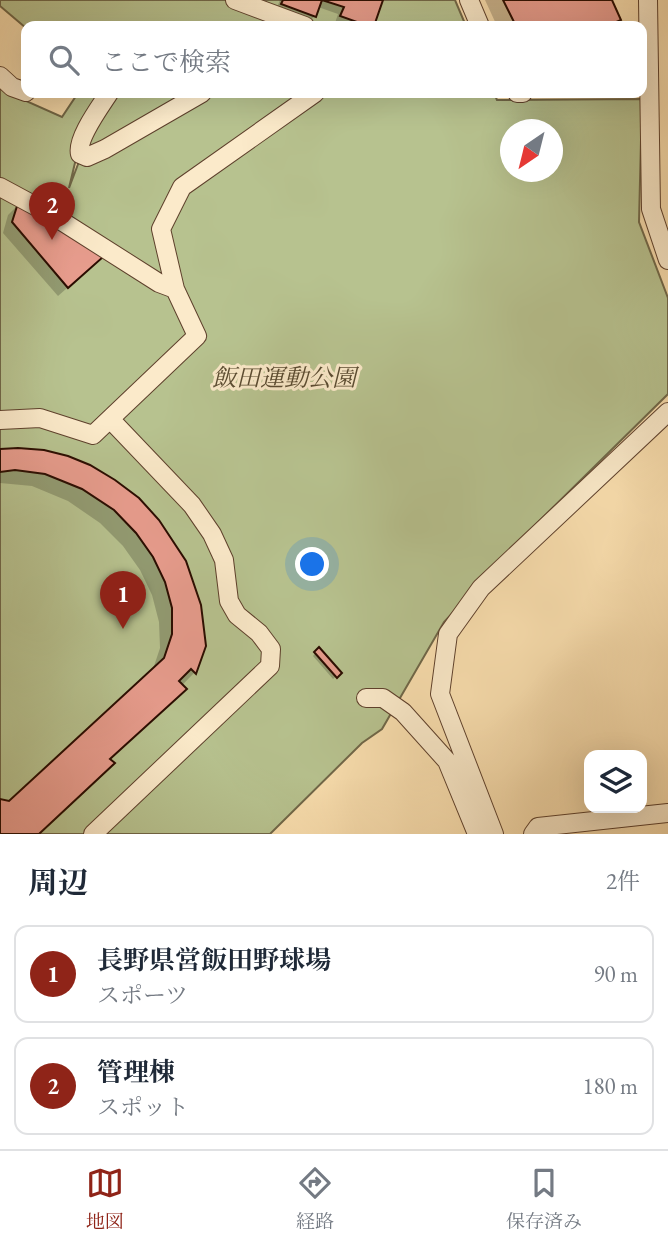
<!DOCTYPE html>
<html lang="ja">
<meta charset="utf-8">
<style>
body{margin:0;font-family:"EB Garamond","Noto Serif JP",serif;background:#f2f2f3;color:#1f2937}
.controls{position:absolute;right:21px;bottom:21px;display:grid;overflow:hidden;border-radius:14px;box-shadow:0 7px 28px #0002}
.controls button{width:63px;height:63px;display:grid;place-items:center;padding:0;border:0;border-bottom:2px solid #e0e1e3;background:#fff;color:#1f2937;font:35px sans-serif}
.compass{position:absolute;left:500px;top:119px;width:63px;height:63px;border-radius:50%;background:#fff;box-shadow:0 7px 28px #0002;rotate:215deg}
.you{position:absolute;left:313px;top:565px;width:24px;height:24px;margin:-18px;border:5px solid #fff;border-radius:50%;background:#1a73e8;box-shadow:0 0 0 10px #1a73e833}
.badge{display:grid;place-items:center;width:46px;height:46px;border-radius:50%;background:#8f2418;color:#fff;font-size:23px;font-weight:700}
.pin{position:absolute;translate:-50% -58px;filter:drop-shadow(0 2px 4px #0008)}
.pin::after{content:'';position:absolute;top:37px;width:24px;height:21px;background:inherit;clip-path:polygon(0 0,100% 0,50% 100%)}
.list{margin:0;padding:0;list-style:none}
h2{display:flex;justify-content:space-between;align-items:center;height:91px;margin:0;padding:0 28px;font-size:30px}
h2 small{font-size:23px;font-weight:400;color:#747a83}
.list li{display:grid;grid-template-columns:46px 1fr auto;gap:21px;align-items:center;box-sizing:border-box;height:98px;margin:0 14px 14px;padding:0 14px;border:2px solid #e0e1e3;border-radius:14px}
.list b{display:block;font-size:26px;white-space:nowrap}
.list p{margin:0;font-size:23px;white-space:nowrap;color:#747a83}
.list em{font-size:23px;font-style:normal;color:#747a83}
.icon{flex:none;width:38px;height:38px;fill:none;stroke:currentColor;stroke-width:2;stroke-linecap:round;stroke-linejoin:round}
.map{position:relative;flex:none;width:668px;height:834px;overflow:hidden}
.search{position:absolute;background:#fff;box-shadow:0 7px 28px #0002;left:21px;right:21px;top:21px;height:77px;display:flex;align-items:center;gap:18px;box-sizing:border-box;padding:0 24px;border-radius:14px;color:#747a83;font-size:26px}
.sheet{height:315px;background:#fff}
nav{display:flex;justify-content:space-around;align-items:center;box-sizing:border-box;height:98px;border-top:2px solid #e0e1e3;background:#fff;font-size:19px;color:#747a83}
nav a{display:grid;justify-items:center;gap:4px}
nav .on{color:#8f2418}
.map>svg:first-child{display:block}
</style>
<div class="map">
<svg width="668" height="834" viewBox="0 0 668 834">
<rect width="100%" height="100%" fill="#f9deae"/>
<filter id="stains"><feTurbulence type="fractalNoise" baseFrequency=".00286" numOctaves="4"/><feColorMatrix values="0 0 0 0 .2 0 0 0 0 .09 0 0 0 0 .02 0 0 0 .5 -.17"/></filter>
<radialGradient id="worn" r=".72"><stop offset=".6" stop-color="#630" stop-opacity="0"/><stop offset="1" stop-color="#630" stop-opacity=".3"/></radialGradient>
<!-- green -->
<path fill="#b7c28f" stroke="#706748" stroke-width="2" fill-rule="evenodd" d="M0,0H455L466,26L26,28L0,6Z
M0,85L17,97L62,117L78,93H99L84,125L69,188L105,93H494L497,100L642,99L639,222L668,298V394L524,536L444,622L382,729L362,743L270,834H0ZM510,130H552V172H510Z"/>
<!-- shadow -->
<path fill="#0003" d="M280,0H382L372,26H345L335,23L338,14L318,7L315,16L308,22L276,10Z
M485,0H610L619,20L612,26H497Z
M18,205L91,267L58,296L3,233L8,215Z
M0,451L114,482L205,646L194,673L37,834H0V800L10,803L152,672L160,648L159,622L152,595L140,570L123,546L100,523L68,501L32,486L0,483Z
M319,649L340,673L333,679L313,656Z"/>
<!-- building -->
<path fill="#e79c8d" stroke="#2a0c00" stroke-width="2" d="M283,0H322L316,17L281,4Z
M322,0H383L374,26H368L340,16L344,7Z
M503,0H612L621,20L607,26H516Z
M18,203L103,257L68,288L12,222Z
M18,448L44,450L68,456L90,465L115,480L139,498L159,520L186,561L201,605L206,646L196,674L191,669L179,681L187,689L110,759L115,763L39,834H0V799L9,801L164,658L172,634V608L165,582L153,557L136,533L114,510L82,489L45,474L15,470L0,472V449Z
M319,647L342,673L337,678L314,652Z"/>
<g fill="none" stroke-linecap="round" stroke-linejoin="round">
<!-- minor casing -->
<g stroke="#5e402c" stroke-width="20">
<path id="minor" d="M235,0L305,26
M469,0L480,26
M648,0L651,209L668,260
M0,76L12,87L26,92
M109,93C100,107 76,139 80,154L87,157L105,149L202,93
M517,93H523
M0,187L52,215L159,283L175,289
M0,420L40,418L93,435L197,336L175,289L161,229L182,187L315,93
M366,698H383L403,712L447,761L477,834
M93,834L270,666L271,649L259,633L237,615L229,601L224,560L212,534L192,505L110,419
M494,834L440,694L448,634L481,588L668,412
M533,834L538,827L668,813"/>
</g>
<!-- minor -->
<use href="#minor" stroke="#fbeaca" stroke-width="18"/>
</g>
<g text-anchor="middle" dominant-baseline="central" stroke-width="6" stroke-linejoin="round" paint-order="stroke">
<!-- park labels -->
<g font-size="24" font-style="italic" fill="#5b4c32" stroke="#fbeaca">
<text x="284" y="377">飯田運動公園</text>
</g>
</g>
<rect width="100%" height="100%" filter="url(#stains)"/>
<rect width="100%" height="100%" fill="url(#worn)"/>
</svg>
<div class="controls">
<button><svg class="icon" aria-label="layers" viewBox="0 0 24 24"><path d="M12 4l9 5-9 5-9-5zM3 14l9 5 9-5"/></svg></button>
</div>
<svg class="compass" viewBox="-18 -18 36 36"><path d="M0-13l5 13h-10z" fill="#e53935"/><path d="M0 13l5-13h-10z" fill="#747a83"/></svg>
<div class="you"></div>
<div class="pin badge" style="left:123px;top:629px">1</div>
<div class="pin badge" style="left:52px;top:240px">2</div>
<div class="search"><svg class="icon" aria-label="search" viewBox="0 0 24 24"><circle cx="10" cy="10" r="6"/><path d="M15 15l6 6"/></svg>ここで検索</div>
</div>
<section class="sheet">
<h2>周辺<small>2件</small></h2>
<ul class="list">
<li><span class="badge">1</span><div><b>長野県営飯田野球場</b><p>スポーツ</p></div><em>90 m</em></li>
<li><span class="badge">2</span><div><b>管理棟</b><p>スポット</p></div><em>180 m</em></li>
</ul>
</section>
<nav>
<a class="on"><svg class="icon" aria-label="map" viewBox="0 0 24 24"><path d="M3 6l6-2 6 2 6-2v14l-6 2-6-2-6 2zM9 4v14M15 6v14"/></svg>地図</a>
<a><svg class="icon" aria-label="directions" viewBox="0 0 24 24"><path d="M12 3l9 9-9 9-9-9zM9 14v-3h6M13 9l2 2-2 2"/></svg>経路</a>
<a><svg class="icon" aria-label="saved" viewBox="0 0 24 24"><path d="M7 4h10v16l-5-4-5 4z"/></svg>保存済み</a>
</nav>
